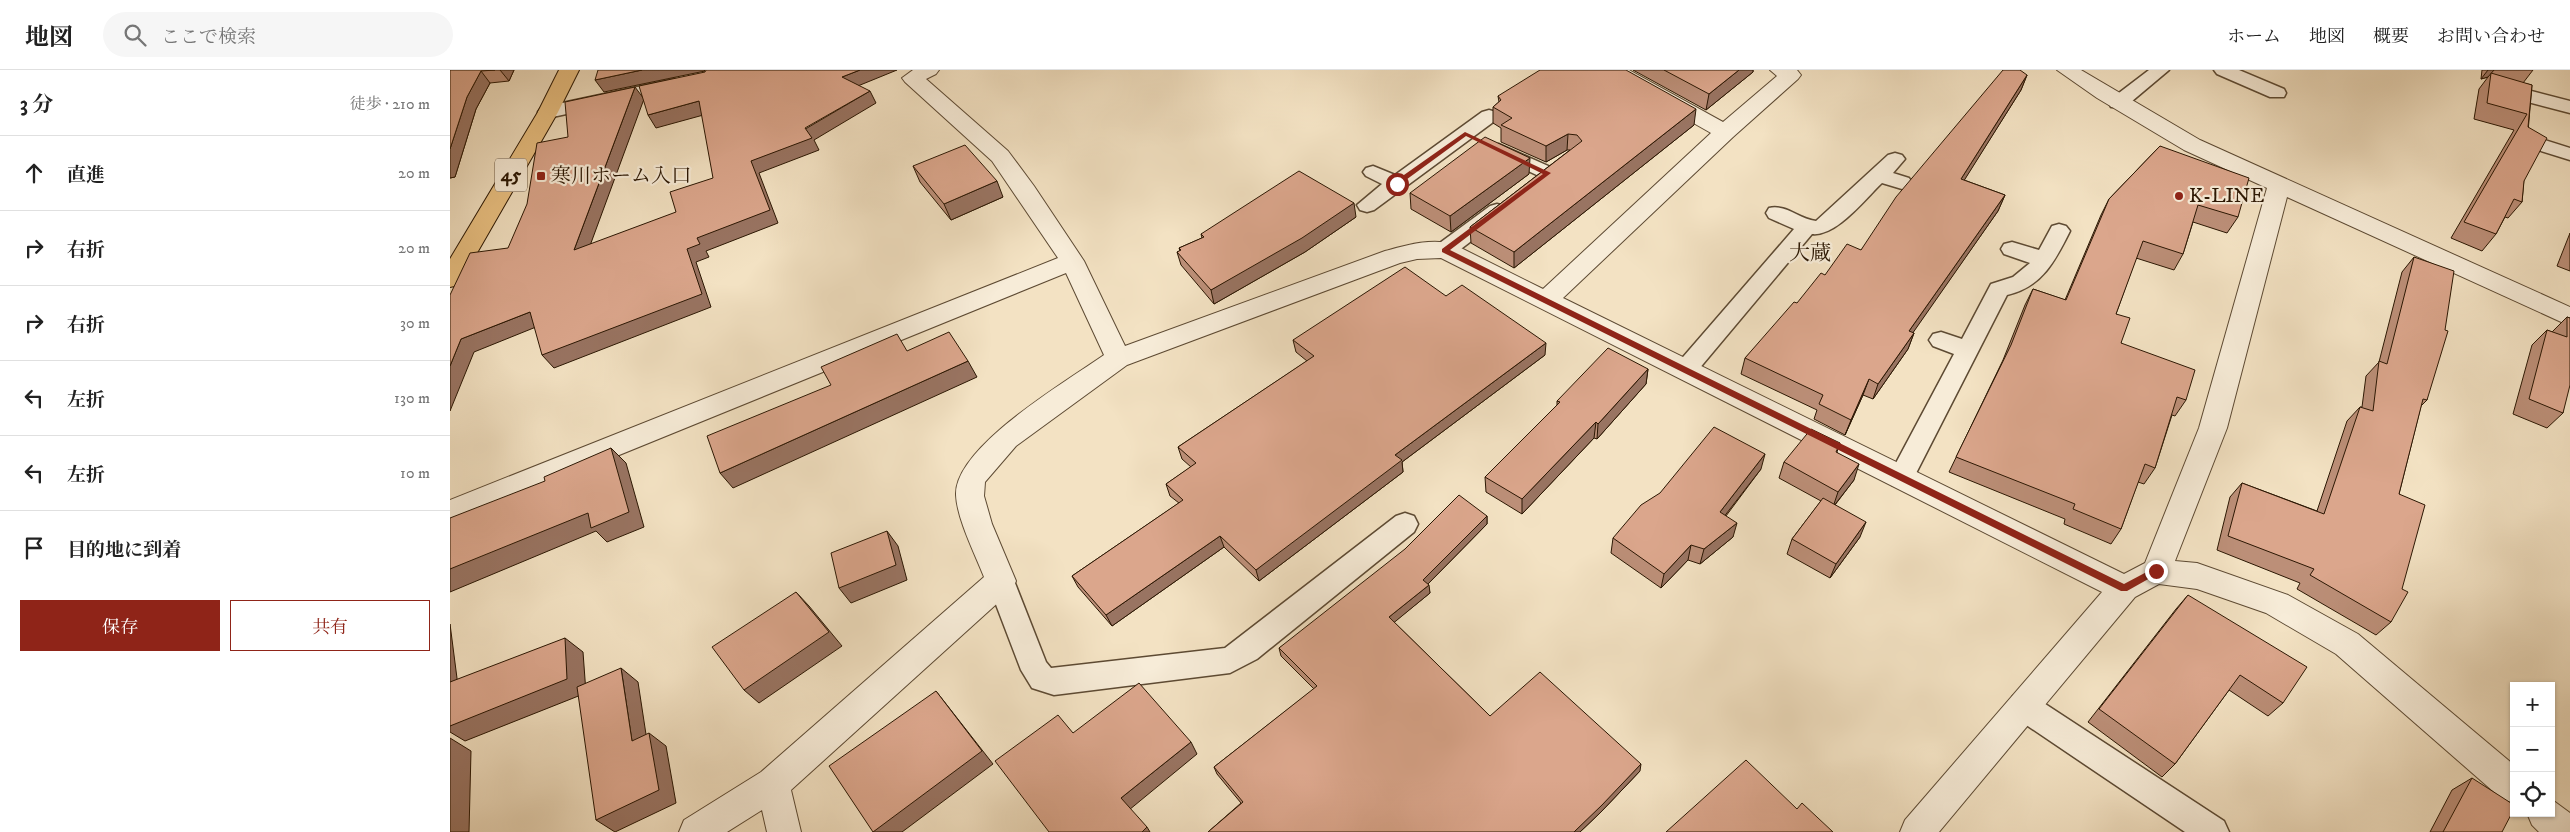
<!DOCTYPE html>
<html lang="ja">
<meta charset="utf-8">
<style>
body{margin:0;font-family:"IM FELL DW Pica","Noto Serif JP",serif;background:#f6f6f6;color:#222}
.controls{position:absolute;right:15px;bottom:15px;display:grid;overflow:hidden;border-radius:0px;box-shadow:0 1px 4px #0004}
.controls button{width:45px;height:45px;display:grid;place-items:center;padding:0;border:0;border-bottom:1px solid #e0e0e0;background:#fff;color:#222;font:25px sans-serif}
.stop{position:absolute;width:15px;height:15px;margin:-11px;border:4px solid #8f2418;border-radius:50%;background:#fff}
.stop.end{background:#8f2418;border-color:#fff;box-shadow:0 1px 5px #0008}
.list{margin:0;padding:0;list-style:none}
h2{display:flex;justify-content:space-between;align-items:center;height:65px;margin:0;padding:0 20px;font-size:21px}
h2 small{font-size:16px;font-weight:400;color:#767676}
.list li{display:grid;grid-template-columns:32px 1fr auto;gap:15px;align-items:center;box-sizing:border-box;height:75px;padding:0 20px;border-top:1px solid #e0e0e0}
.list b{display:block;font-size:19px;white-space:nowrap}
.list em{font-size:16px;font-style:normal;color:#767676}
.actions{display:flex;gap:10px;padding:15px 20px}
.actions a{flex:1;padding:11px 0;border:1px solid #8f2418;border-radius:0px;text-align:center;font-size:18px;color:#8f2418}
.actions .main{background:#8f2418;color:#fff}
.icon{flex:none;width:28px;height:28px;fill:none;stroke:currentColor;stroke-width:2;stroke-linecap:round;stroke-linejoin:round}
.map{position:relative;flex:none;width:2120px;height:762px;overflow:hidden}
header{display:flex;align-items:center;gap:30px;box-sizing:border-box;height:70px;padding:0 25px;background:#fff;border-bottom:1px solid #e0e0e0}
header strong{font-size:24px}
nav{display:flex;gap:28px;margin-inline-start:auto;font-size:18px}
.search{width:350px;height:45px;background:#f6f6f6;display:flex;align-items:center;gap:12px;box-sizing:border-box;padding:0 18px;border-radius:28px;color:#767676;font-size:19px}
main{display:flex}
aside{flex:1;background:#fff}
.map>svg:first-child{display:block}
</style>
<header>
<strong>地図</strong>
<div class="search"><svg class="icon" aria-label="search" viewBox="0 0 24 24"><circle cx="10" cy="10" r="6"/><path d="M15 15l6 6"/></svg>ここで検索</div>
<nav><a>ホーム</a><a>地図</a><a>概要</a><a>お問い合わせ</a></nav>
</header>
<main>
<aside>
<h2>3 分<small>徒歩 · 210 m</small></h2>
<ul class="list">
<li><svg class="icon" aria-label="ahead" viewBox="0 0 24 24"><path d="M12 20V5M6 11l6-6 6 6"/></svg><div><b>直進</b></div><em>20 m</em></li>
<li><svg class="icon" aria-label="right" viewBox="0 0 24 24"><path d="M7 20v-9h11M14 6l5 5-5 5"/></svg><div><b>右折</b></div><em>20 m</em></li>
<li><svg class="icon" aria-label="right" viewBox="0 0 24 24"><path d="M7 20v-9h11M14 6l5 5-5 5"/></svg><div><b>右折</b></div><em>30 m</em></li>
<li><svg class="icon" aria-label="left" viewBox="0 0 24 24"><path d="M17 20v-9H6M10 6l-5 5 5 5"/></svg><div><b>左折</b></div><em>130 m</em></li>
<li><svg class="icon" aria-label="left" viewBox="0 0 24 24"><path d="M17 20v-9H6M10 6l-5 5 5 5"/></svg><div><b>左折</b></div><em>10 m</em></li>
<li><svg class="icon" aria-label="arrive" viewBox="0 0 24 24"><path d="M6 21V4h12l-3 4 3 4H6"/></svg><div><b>目的地に到着</b></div></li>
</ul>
<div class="actions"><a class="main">保存</a><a>共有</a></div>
</aside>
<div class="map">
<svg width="2120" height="762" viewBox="0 0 2120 762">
<rect width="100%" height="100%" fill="#f3e2c3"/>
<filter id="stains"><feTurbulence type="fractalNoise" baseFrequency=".004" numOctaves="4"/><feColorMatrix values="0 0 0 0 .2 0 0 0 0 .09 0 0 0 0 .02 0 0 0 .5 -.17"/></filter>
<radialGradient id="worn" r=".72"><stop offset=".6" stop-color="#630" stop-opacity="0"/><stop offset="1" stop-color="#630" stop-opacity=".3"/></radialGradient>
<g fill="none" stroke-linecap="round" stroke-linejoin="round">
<!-- lane casing -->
<g stroke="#5d4a33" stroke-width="3">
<path id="lane" d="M1699,0H1719L1675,37H1661L1659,33L1661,29Z
M1764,0H1789L1834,19L1836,23L1834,27H1820L1767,4Z
M225,9L232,11L234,15L232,19L98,48L91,46L88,42L91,38L98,36Z
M2047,12L2120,31V43L2040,22L2038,18L2040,14Z
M1039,40L1046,42L1049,46L1046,50L924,140L917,142L910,140L907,135L932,114L916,106L913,102L916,98L923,96L945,105L1032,42Z
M2082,66L2120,78V90L2075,76L2072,72L2075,68Z
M1049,74L1105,99L1108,103L1105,107L1098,109L1091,107L1042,84L1039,80L1042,76Z
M1445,83L1452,85L1455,89L1443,103L1459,108L1462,113L1459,118L1452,119L1432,113C1415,129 1386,167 1362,164L1243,306L1235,309L1227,306L1223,300L1227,294L1344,159L1319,148L1316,143L1319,138C1336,134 1349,149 1366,151L1438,85Z
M1047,134L1054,136L1057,141L1054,146L1003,185L995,187L987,185L984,180L987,175L1040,136Z
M1609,154L1616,156L1620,161C1605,191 1592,217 1557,225L1460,415L1451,418L1442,415L1438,408L1504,284L1483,276L1479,270L1483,264L1491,262L1512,269L1541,214L1563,207L1580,193L1554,184L1551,179L1554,174L1562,172L1589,180L1602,156Z
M955,443L964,446L968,454L964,462L807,589L780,603L604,625L582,618L571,600L537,511L541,503L551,499L561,503L596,592L601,598L775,578L946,446Z
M1573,622L1583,626L1774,751L1779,762H1735L1563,646L1558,636L1563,626Z"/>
</g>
<!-- street casing -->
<g stroke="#5d4a33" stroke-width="2">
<path id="street" d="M463,0H489L486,4L476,9L558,81L584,116L634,191L675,276L935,181C957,175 981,168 1003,174L1093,219L1261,63L1157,4L1154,0H1179L1273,52L1327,6L1320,0H1347L1351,5L1348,9L1283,67L1113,228L1674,504L1695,493L1749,358L1817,118L1734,80L1647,28L1607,0H1631L1750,70L2120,237V256L1837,127L1777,358L1725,491L1747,493L1838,525L1908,564L2064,695V733L2052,729L1886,584L1816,543L1747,519L1709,514L1685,527L1489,762H1450L1455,750L1652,522L991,188L967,189L950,193L677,295L566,376L535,412L534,426L542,454L566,511L562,520L341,720L351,762H317L312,740L277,762H229L234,750L311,702L534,507C525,484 507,449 506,425C504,377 617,311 654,285L616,203L0,454V430L608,188L542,91L455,12L452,8Z
M2101,729L2120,743V762H2089L2082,755L2077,743H2101Z"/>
</g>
<!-- primary casing -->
<g stroke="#2b1703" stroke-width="2">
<path id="primary" d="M109,0H129L108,42L12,209L9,215L0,217V189L88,42Z"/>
</g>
<!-- lane -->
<use href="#lane" fill="#f7ecd8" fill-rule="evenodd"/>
<!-- street -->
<use href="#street" fill="#f7ecd8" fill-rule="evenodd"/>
<!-- primary -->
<use href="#primary" fill="#eac182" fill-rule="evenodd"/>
</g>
<!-- wall -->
<path fill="#bc8f78" stroke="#2b1703" d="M0,0H64L59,11L40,13L26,39L5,107L0,108Z
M1183,0H1303V2L1256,40Z
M2032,0H2083L2073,13L2082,15L2072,132L2058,148L2055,147L2046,164L2032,181L2001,168L2064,60L2024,49L2029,19L2038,7L2031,9Z
M1577,5L1571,20L1514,110L1555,125L1548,141L1462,263H1464L1458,279L1423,329L1413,325L1395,365L1364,349L1367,340L1291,304L1295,288L1375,205L1411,180Z
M1048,26L1244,55L1064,198L1021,173L1020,157L1120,80H1117L1096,92L1051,72V58L1043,53V37L1049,32Z
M1710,76L1788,147L1777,163L1743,152L1733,184L1724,200L1686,188L1666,244L1671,273L1736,330L1725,346L1722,345L1705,398L1694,414L1688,412L1671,459L1661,474L1614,454L1615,449L1499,402L1553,290L1575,235L1583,219L1615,230L1651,145L1659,129Z
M463,96L553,127L501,150L470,112Z
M1079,104L1001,162L961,139L960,123Z
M906,147L855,182L764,234L731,195L727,182L730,181L729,178L752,168L751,164Z
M2120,163V201L2107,196Z
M1964,187L1977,330L1971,336L1949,424L1941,552L1926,565L1847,519L1850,513L1767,480L1780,427L1792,413L1867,441L1897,351L1910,337H1912L1916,306L1929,292L1952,202Z
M996,226L1095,285L952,392L953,402L809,511L774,477L662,556L628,517L622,506L729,433L720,426L716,414L741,397L732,389L728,377L857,291L846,282L843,270Z
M2117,247L2120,248L2113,343L2097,358L2063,344L2082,275L2097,260L2102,262Z
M1198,299L1196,314L1147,369L1144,368L1072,444L1036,422L1035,407L1107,335V331Z
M1390,373L1387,382L1404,410L1385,435L1410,467L1380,508L1337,484L1342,469L1371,431L1329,408L1334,392Z
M1311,399L1276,446L1283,467L1250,494L1238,490L1211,518L1161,483L1163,468Z
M1037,446V454L978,514L980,523L944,552L1040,646L1190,701L1151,742L1130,762H758L791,733L767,704L764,697L864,619L831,586L829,578Z
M1738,525L1833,633L1818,646L1779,620L1725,694L1712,707L1638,652L1726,539Z
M2022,708L2052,762H1980L2002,720Z"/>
<!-- shaded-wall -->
<path fill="#997462" stroke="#2b1703" d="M50,0H64L59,11Z
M192,0H254L255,1L154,22L145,10Z
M410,0H447L398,20L392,7Z
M1289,0H1303V2L1256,40L1259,24Z
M2038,0H2044L2038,7L2031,9Z
M31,1L40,13L26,39L5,107L0,108V79L17,27Z
M1577,5L1571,20L1505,125L1511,109Z
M185,17L194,29L134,192L124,180Z
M420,21L426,33L364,70L369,80L309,103L328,153L256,181L259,187L246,192L261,237L104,298L92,285L237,179L247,168L301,91Z
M249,31L257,44L206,58L198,45Z
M1246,39L1244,55L1064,198V182Z
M1118,64L1117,80L1096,92V76Z
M1080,88L1079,104L1001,162L1000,146Z
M547,111L553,127L501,150L494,134Z
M1555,125L1548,141L1453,277L1459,261Z
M904,133L906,147L855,182L764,234L761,220Z
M80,242L91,255L24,282L0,341V296L11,269Z
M1464,263L1458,279L1423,329L1428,314Z
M1096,273L1095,285L952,392L953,402L809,511L806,500L945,385Z
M518,291L527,307L283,418L270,403Z
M1198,299L1196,314L1147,369L1148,354Z
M1419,309L1413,325L1395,365L1401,350Z
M1146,352L1144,368L1072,444V429Z
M161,378L176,393L194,457L157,472L146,461L0,522V499Z
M1315,384L1311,399L1266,457L1270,442Z
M1409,394L1404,410L1383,437L1388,422Z
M1037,446V454L974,518L973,510Z
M1416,452L1410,467L1380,508L1386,494Z
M1287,453L1283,467L1250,494L1254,479Z
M437,461L448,476L457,510L401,533L389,518Z
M770,466L774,477L662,556L656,545Z
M1241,475L1238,490L1211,518L1214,504Z
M979,515L980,523L941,555L939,547Z
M346,522L359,536L392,576L309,633L294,620Z
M0,554L8,616L0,620Z
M115,568L133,582L136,623L15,671L0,662V656Z
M171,598L188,612L199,684L182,671Z
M486,621L543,694L452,762H423Z
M199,663L216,676L226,733L165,762L146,750Z
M0,668L21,681L19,762H0Z
M741,672L747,684L679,740L671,728Z
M1191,694L1190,701L1151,742L1130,762H1124Z
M697,757L700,762H692Z"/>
<!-- building -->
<path fill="#dba68c" stroke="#2b1703" d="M0,0H45L31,1L17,27L0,79Z
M148,0H192L145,10Z
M256,0H410L392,7L420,21L355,58L362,68L301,91L320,140L247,168L250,174L237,179L252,224L92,285L80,242L11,269L0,296V225L20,183L58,178L77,134L87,73L118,67L115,32L185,17L124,180L226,142L220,122L263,108L249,31L198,45L189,16L255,2Z
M1090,0H1176L1246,39L1064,182L1020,157L1132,71L1127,65L1118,64L1096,76L1051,55L1062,48L1043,37L1051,30L1048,26Z
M1214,0H1289L1259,24Z
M1553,0H1570L1577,5L1511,109L1555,125L1459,261L1464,263L1428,314L1419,309L1401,350L1369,334L1373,325L1295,288L1344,232L1347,233L1371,203L1375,205L1397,174L1411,180L1446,127Z
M2041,3L2082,15L2078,57L2097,68L2074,111L2072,132L2064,129L2046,164L2014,152L2077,44L2037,33Z
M1035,67L1080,88L1000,146L960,123Z
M515,75L547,111L494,134L463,96Z
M1710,76L1799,108L1788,147L1748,135L1733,184L1693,171L1666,244L1680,248L1671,273L1745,300L1736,330L1727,327L1705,398L1695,394L1671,459L1623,439L1625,434L1506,387L1561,275L1583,219L1616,230L1659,129Z
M849,101L904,133L852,168L761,220L727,182L731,180L729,178L754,167L751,164Z
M1964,187L2004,201L1995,260L1998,261L1977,330L1973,329L1949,424L1975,435L1952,519L1958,522L1941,552L1860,505L1864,499L1778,466L1792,413L1874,444L1910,337L1923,341L1929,291L1937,294Z
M955,197L996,226L1012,215L1096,273L945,385L952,390L806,500L770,466L656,545L622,506L733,430L716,414L746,393L728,377L864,286L843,270Z
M2117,247L2120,248V315L2113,343L2079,329L2097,260L2117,267Z
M499,262L518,291L270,403L257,366L381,315L371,297L447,264L457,281Z
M1158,278L1198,299L1148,354L1146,352L1072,429L1035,407L1110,332L1107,331Z
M1264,357L1315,384L1270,442L1287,453L1254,479L1241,475L1214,504L1163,468L1191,435L1210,423Z
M1361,359L1390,373L1386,382L1409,394L1388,422L1334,392Z
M161,378L179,442L141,458L138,443L0,499V448L95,411L94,407Z
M1009,425L1037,446L973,510L979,515L939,547L1040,646L1090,602L1191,694L1152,735L1124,762H758L793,732L764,697L867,616L829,578L955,479Z
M1373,428L1416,452L1386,494L1342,469Z
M437,461L446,495L389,518L381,483Z
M346,522L379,562L294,620L262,577Z
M1738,525L1857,597L1833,633L1790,605L1725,694L1649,639Z
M115,568L117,609L0,656V612Z
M171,598L182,671L199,663L209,720L146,750L127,617Z
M689,613L741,672L671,728L697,757L692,762H599L545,691L608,645L623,663Z
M486,621L532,681L423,762L379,696Z
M1296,690L1347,739L1352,733L1383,762H1216Z
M2022,708L2064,735V739L2052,762H1993Z"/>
<!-- route -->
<path fill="#8f2418" d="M1015,62L1101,103L1000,180L1674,514L1706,497L1709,498V503L1677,521H1671L992,182V179L1093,104L1016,66L949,115H944V112Z"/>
<!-- markers -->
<g fill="#8f2418" stroke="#f7ecd8" stroke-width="2">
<rect x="86" y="101" width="10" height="10" rx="2.5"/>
<circle cx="1729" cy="126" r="5"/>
</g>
<g text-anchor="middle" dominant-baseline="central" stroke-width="4.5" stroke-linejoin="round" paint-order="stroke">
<!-- shield labels -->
<rect fill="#f7ecd8" stroke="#685743" stroke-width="1" x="45" y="88.5" width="32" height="33" rx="4"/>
<g font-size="19" font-weight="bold" fill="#2b1703">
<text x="61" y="105">45</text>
</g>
<!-- poi labels -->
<g font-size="20" fill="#2b1703" stroke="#f7ecd8" text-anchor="start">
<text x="101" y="106">寒川ホーム入口</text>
<text x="1739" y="126">K-LINE</text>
</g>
<!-- neighbourhood labels -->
<g font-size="21" fill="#2b1703" stroke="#f7ecd8">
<text x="1360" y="184">大蔵</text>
</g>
</g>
<rect width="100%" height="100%" filter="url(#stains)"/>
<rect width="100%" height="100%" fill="url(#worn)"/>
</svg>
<div class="controls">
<button>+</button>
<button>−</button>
<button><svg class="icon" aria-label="locate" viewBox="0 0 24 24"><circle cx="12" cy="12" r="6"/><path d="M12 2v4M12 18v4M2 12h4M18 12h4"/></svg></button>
</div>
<div class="stop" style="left:947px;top:114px"></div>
<div class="stop end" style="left:1706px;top:501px"></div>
</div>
</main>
